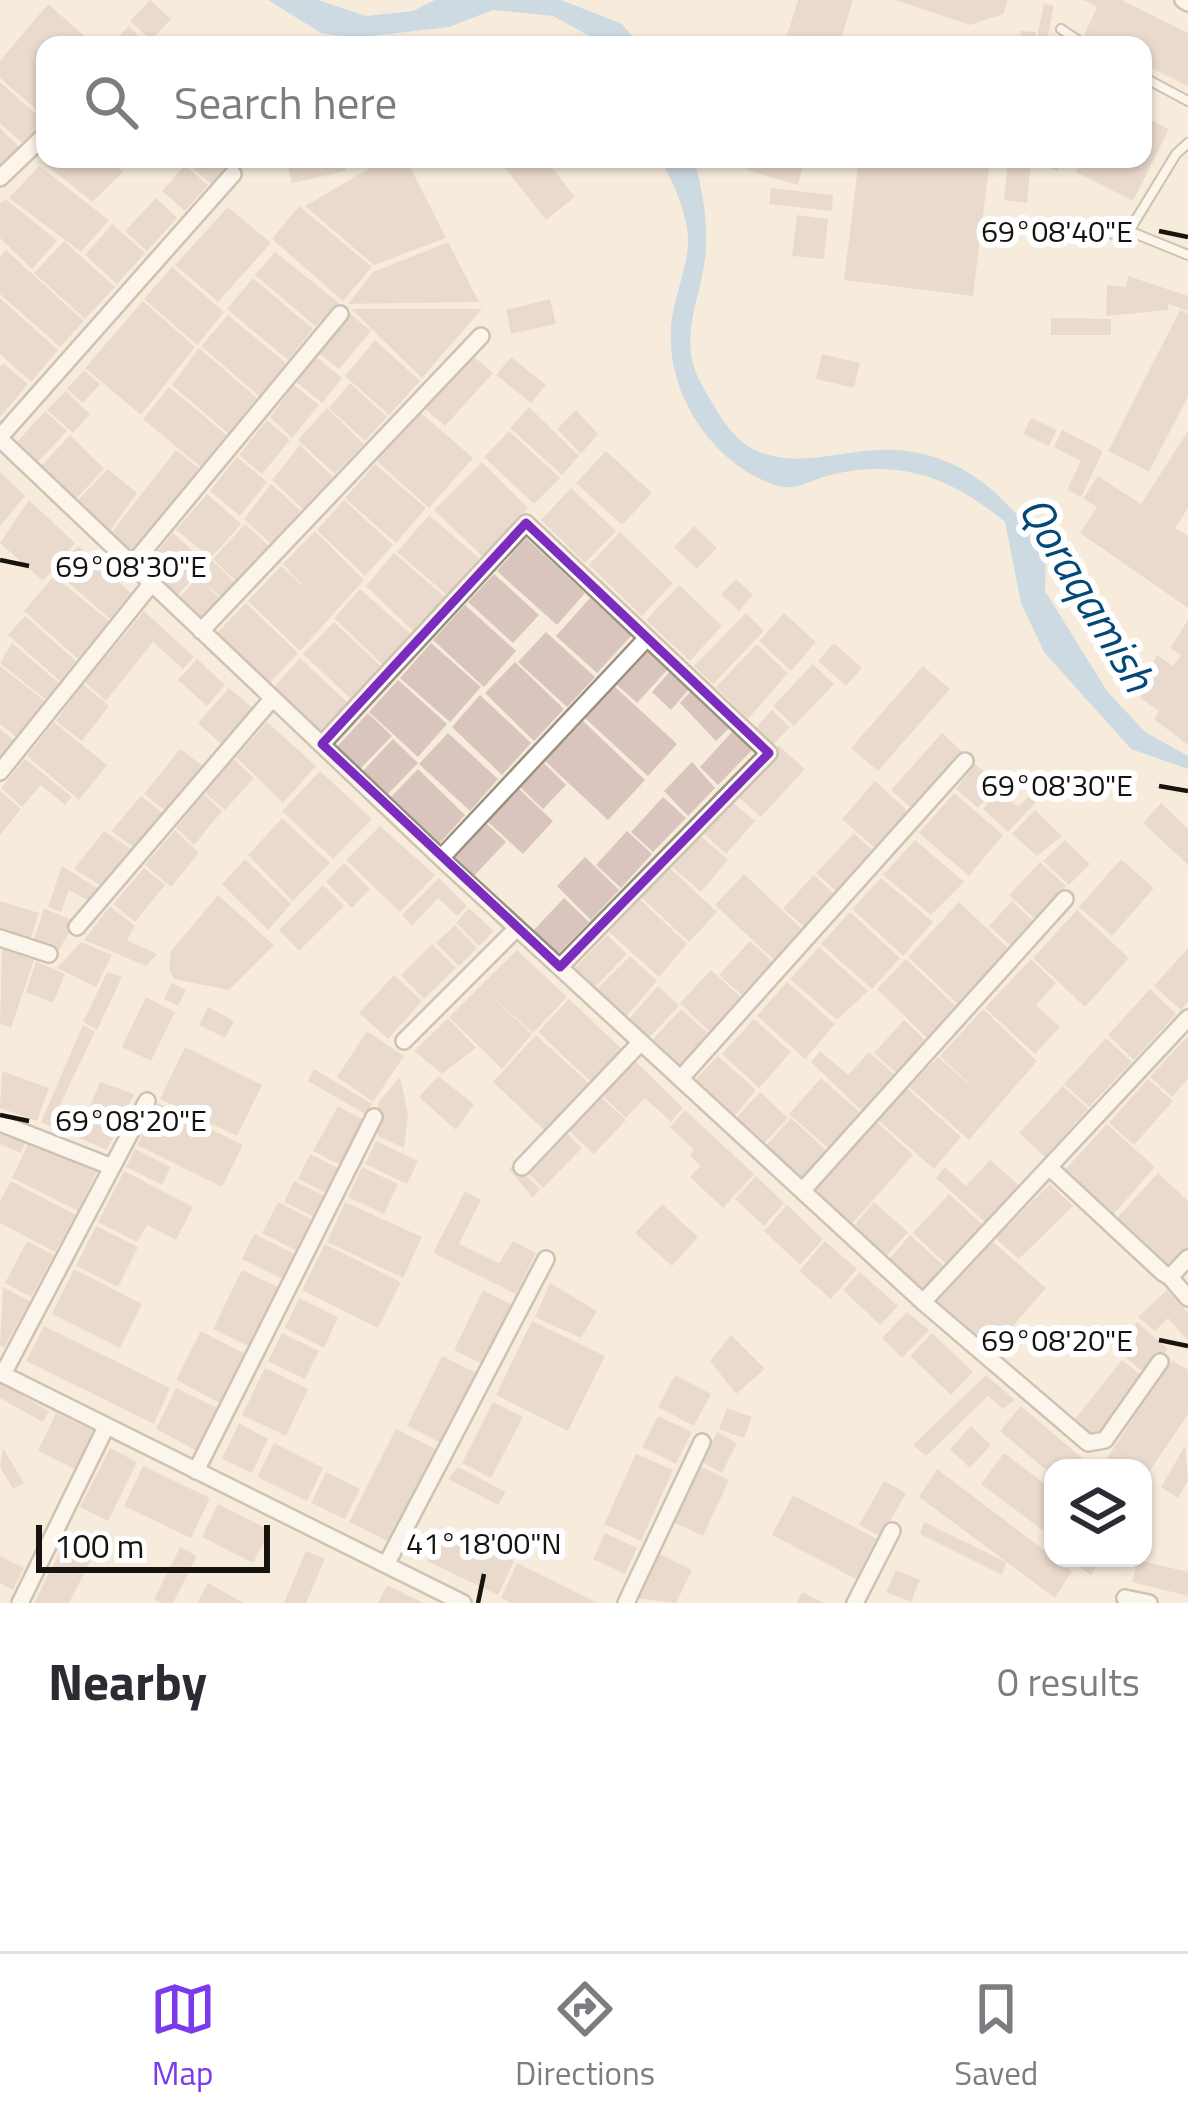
<!DOCTYPE html>
<meta charset="utf-8">
<style>
body{margin:0;font-family:"Titillium Web",sans-serif;background:#f2f2f3;color:#2b2b33}
.controls{position:absolute;right:36px;bottom:36px;display:grid;overflow:hidden;border-radius:24px;box-shadow:0 3px 9px #0004}
.controls button{width:108px;height:108px;display:grid;place-items:center;padding:0;border:0;border-bottom:3px solid #e1e1e2;background:#fff;color:#2b2b33;font:60px sans-serif}
.scale{position:absolute;left:36px;bottom:30px;width:234px;box-sizing:border-box;padding-left:12px;border:6px solid #17130e;border-top:0;font-size:33px;line-height:42px;white-space:nowrap;color:#17130e;-webkit-text-stroke:9px #fff;paint-order:stroke}
.list{margin:0;padding:0;list-style:none}
h2{display:flex;justify-content:space-between;align-items:center;height:156px;margin:0;padding:0 48px;font-size:51px}
h2 small{font-size:39px;font-weight:400;color:#7c7c81}
.icon{flex:none;width:66px;height:66px;fill:none;stroke:currentColor;stroke-width:2;stroke-linecap:round;stroke-linejoin:round}
.map{position:relative;flex:none;width:1188px;height:1603px;overflow:hidden}
.search{position:absolute;background:#fff;box-shadow:0 3px 9px #0004;left:36px;right:36px;top:36px;height:132px;display:flex;align-items:center;gap:30px;box-sizing:border-box;padding:0 42px;border-radius:24px;color:#7c7c81;font-size:45px}
.sheet{height:348px;background:#fff}
nav{display:flex;justify-content:space-around;align-items:center;box-sizing:border-box;height:168px;border-top:3px solid #e1e1e2;background:#fff;font-size:33px;color:#7c7c81}
nav a{display:grid;justify-items:center;gap:6px}
nav .on{color:#7c3aed}
.map>svg:first-child{display:block}
</style>
<div class="map">
<svg width="1188" height="1603" viewBox="0 0 1188 1603">
<rect width="100%" height="100%" fill="#f7ecdb"/>
<!-- water -->
<path fill="#9bc4ea" d="M268,0H318L366,16L413,11L435,0H561L622,24L639,45H606L553,16L493,10L449,27L354,38L321,33Z
M660,159H693C703,185 709,230 705,258C700,302 677,340 701,383C714,406 732,442 759,452C798,467 837,452 876,450C954,445 1007,493 1046,554L1045,591L1107,691L1145,732L1188,756V769L1131,749L1044,652L1021,603L1005,522C949,476 898,458 827,476C807,481 796,492 775,485C711,463 666,392 671,327C673,298 689,266 688,237C686,211 673,181 660,159Z"/>
<!-- building -->
<path fill="#d9c4be" d="M150,0L171,19L151,40L130,21Z
M798,0H853L839,45H784Z
M895,0H1008L1003,14L970,25Z
M1083,0H1121L1188,33V86L1143,64V45H1104L1084,35L1097,7Z
M48,4L95,45H45V117L0,78V61Z
M1044,4L1054,6L1046,45L1036,43Z
M129,26L146,45H110Z
M1021,31L1036,32L1034,45H1019Z
M0,82L45,122L24,145L0,123Z
M1143,116L1169,129L1133,201L1076,172L1083,159H1143Z
M0,128L20,148L0,167Z
M48,159H107L123,172L92,202L44,163Z
M182,159H235L211,184Z
M286,159H343L346,171L292,183Z
M386,159H406L446,238L374,265L305,206Z
M498,159H545L575,197L546,220Z
M750,159H805L798,185L747,170Z
M859,159H990L973,296L844,280Z
M1008,159H1062L1057,171L1031,160L1027,203L1004,200Z
M185,165L208,185L185,211L162,191Z
M39,166L109,220L81,252L9,198Z
M771,188L833,195L832,211L769,204Z
M156,198L177,218L147,251L125,231Z
M6,199L57,241L32,269L0,238V203Z
M299,206L372,267L343,301L272,239Z
M228,207L271,243L218,302L175,265Z
M797,215L828,219L824,259L792,256Z
M112,224L145,253L117,284L85,255Z
M64,241L115,287L85,319L34,273Z
M448,242L479,302L348,304L373,272Z
M6,250L84,321L60,347L0,294V257Z
M275,252L339,303L315,326L255,275Z
M172,267L224,312L197,345L144,299Z
M1128,276L1188,296V311L1168,304V310L1106,316L1107,285L1126,287Z
M253,278L313,329L288,360L227,309Z
M0,298L58,350L31,382L0,354Z
M550,299L556,324L511,334L506,310Z
M143,301L195,347L141,415L85,368Z
M351,309H482L422,378Z
M1180,310L1188,314V396L1149,472L1108,451Z
M348,312L371,331L339,369L317,352Z
M228,315L286,363L259,396L201,346Z
M1051,318L1111,319V335H1051Z
M375,340L420,381L389,415L345,376Z
M199,348L257,398L229,434L172,385Z
M822,354L860,363L854,388L816,379Z
M315,356L342,378L322,403L296,382Z
M473,356L493,373L445,426L424,408Z
M511,357L546,385L531,403L496,375Z
M3,363L28,384L0,417V367Z
M84,370L100,384L83,403L67,389Z
M350,383L387,417L365,441L329,408Z
M294,385L319,405L292,438L270,417Z
M169,387L228,436L202,468L143,419Z
M66,391L90,414L73,433L47,410Z
M529,407L579,456L562,475L510,428Z
M327,408L364,444L335,474L298,440Z
M576,410L598,434L581,454L557,429Z
M45,411L67,431L37,463L16,443Z
M420,412L473,458L429,508L377,461Z
M1031,418L1057,430L1049,446L1023,434Z
M267,420L290,440L262,474L239,455Z
M1062,430L1103,451L1081,497L1067,490L1081,461L1054,447Z
M509,431L560,478L534,504L484,457Z
M1188,431V508L1175,528L1188,536V608L1080,533L1097,507L1083,498L1098,476L1141,504Z
M70,435L104,469L75,500L40,467Z
M300,445L333,477L303,509L272,480Z
M176,450L201,470L132,553L111,533Z
M606,451L652,493L622,525L576,483Z
M237,457L267,482L240,516L210,491Z
M482,462L528,508L482,556L434,510Z
M375,464L426,508L396,543L345,498Z
M108,469L137,493L109,532L76,502Z
M0,472L25,496L0,526Z
M271,484L301,511L271,544L244,519Z
M571,488L616,531L585,563L541,520Z
M207,494L241,524L211,558L176,530Z
M29,500L75,543L43,581L0,543Z
M344,500L393,545L365,576L317,530Z
M429,515L479,558L447,595L397,552Z
M245,524L269,546L236,581L213,559Z
M694,526L717,548L697,569L674,547Z
M315,531L364,580L300,651L248,601L281,566L306,589L283,564Z
M620,532L673,583L642,616L589,565Z
M173,533L206,563L175,598L144,567Z
M526,538L585,593L557,625L497,571Z
M78,546L131,593L110,619L56,572Z
M394,553L445,597L413,631L366,586Z
M212,560L235,583L222,598L202,581L220,599L200,622L177,601Z
M494,574L539,615L513,643L468,602Z
M54,576L109,621L78,659L24,611Z
M736,579L753,595L739,611L721,594Z
M679,585L722,626L690,661L646,620Z
M360,589L411,634L383,665L334,618Z
M590,598L632,635L597,673L556,636Z
M246,603L298,653L267,686L214,636Z
M465,605L516,651L484,687L433,640Z
M144,611L194,657L183,669L153,642L106,701L85,682Z
M746,613L764,631L713,684L694,666Z
M784,613L816,642L791,671L759,641Z
M25,616L76,661L60,681L8,635Z
M1188,620V745L1154,719L1159,711L1140,698L1147,686L1140,682L1157,655L1173,666L1181,655L1170,648Z
M334,622L382,667L352,700L303,654Z
M546,632L595,677L567,707L518,662Z
M12,643L59,683L46,700L0,663Z
M431,643L481,687L450,722L400,678Z
M834,643L862,668L846,686L818,661Z
M757,644L788,673L748,719L716,687Z
M647,650L668,669L637,703L616,684Z
M300,658L348,703L320,735L271,690Z
M197,659L225,685L207,706L178,680Z
M515,662L564,709L534,741L485,693Z
M813,664L834,684L794,726L773,706Z
M0,666L45,701L16,737L0,724Z
M923,666L950,689L878,771L851,748Z
M670,671L689,689L671,710L652,692Z
M398,680L447,724L418,757L369,712Z
M83,684L109,706L82,741L56,721Z
M614,686L677,744L648,776L585,718Z
M229,688L254,709L223,746L198,723Z
M691,691L729,728L716,741L680,703Z
M480,695L531,743L502,775L452,727Z
M772,710L790,727L771,747L753,731Z
M368,713L392,736L359,770L336,748Z
M583,721L645,780L608,820L545,761Z
M54,722L107,765L79,800L27,756Z
M267,722L316,766L283,803L236,757Z
M0,729L14,740L0,758Z
M733,731L752,750L718,785L700,767Z
M448,733L498,779L470,811L419,764Z
M942,733L964,753L913,810L891,790Z
M393,739L418,763L386,796L362,772Z
M779,746L805,769L761,817L735,794Z
M180,749L206,768L167,812L144,794Z
M25,759L72,797L65,805L41,785L22,807L1,788Z
M234,759L254,778L225,810L205,793Z
M692,762L715,788L688,816L664,791Z
M544,763L566,785L543,809L520,787Z
M975,764L999,784L978,808L956,789Z
M418,769L465,815L439,844L390,798Z
M320,771L372,819L333,859L282,811Z
M875,781L910,813L877,850L842,819Z
M1044,781L1050,787L1008,832L983,809L999,790L1018,807Z
M518,788L553,821L523,854L487,821Z
M0,791L21,809L0,835Z
M954,793L1003,835L969,876L919,833Z
M204,794L222,811L194,845L176,828Z
M141,796L165,815L136,849L111,831Z
M663,797L686,818L653,852L631,832Z
M730,800L755,821L726,854L702,832Z
M1161,803L1188,829V865L1143,823Z
M1035,810L1062,836L1037,856L1012,834Z
M282,818L330,863L293,901L248,855Z
M485,822L506,842L472,878L451,859Z
M380,826L435,875L400,912L346,860Z
M175,830L199,853L171,887L145,865Z
M104,831L134,851L104,888L74,869Z
M627,831L652,854L621,888L596,865Z
M854,833L875,852L838,893L816,873Z
M699,834L728,860L701,892L671,866Z
M915,840L964,882L931,915L883,875Z
M1065,840L1090,864L1069,885L1043,861Z
M585,857L619,890L591,920L557,886Z
M245,859L291,904L268,930L222,884Z
M1121,859L1154,888L1112,936L1079,907Z
M1040,862L1066,886L1036,920L1009,895Z
M344,863L370,889L352,908L326,882Z
M62,866L102,891L91,902L69,890L61,912L48,907Z
M669,867L717,912L689,942L641,897Z
M144,868L165,885L135,922L113,904Z
M744,874L804,931L775,961L715,905Z
M814,875L836,896L806,929L783,908Z
M439,878L467,906L457,916L438,898L412,926L402,915Z
M881,878L933,922L903,956L852,909Z
M323,885L344,906L299,951L279,930Z
M218,895L274,945L229,990L174,979L169,968L171,951Z
M564,898L589,922L557,955L532,932Z
M640,899L687,944L659,977L609,932Z
M0,901L39,913L31,938L0,928Z
M1012,901L1034,922L1012,947L989,926Z
M959,902L1010,950L959,1005L908,957Z
M110,906L135,926L127,940L157,954L146,966L84,940Z
M44,908L75,922L59,950L34,939Z
M469,908L494,931L479,946L456,923Z
M1077,910L1129,958L1085,1007L1033,958Z
M850,912L900,958L872,989L821,944Z
M455,925L477,948L459,966L436,943Z
M607,935L627,954L594,988L574,969Z
M750,941L774,963L744,997L719,975Z
M81,942L112,955L96,987L57,968Z
M432,944L456,968L424,999L401,975Z
M819,947L868,991L837,1020L790,979Z
M1188,948V1002L1181,1010L1154,986Z
M2,949L34,960L11,1028L0,1024Z
M517,950L567,997L533,1033L484,990L532,1034L502,1069L449,1017Z
M630,956L657,981L626,1017L596,990Z
M906,959L957,1007L927,1038L877,989Z
M1031,959L1056,983L1036,1005L1060,1027L1035,1054L985,1008Z
M36,961L65,974L53,1003L26,992Z
M711,970L742,998L711,1033L680,1003Z
M107,972L122,977L97,1030L83,1022Z
M394,975L422,1001L388,1039L359,1013Z
M787,982L835,1024L805,1059L757,1016Z
M172,983L186,990L178,1006L164,999Z
M658,986L679,1006L648,1039L628,1020Z
M1150,989L1176,1014L1134,1060L1108,1035Z
M146,997L175,1012L151,1061L122,1047Z
M569,999L624,1051L593,1084L538,1032Z
M208,1007L234,1021L225,1038L199,1025Z
M681,1009L710,1035L680,1069L651,1041Z
M983,1009L1037,1061L969,1140L909,1087L938,1057L979,1093L940,1056Z
M448,1018L476,1048L442,1074L414,1051Z
M754,1019L791,1052L759,1088L722,1054Z
M904,1020L925,1040L896,1073L874,1053Z
M83,1025L95,1032L56,1113L80,1122L74,1136L41,1122Z
M367,1031L404,1056L373,1102L337,1077Z
M536,1035L592,1086L545,1131L493,1082Z
M1188,1036V1078L1172,1097L1150,1077Z
M1106,1038L1132,1062L1089,1107L1064,1084Z
M185,1047L262,1085L237,1136L160,1099Z
M820,1051L848,1075L869,1052L895,1075L862,1111L811,1062Z
M718,1056L756,1090L733,1118L693,1082Z
M635,1061L683,1108L671,1122L645,1098L626,1118L603,1096Z
M314,1069L372,1104L367,1115L308,1081Z
M2,1071L49,1088L37,1121L0,1108Z
M438,1076L474,1104L456,1130L419,1097Z
M400,1077L408,1114L404,1148L378,1136V1103Z
M821,1078L861,1113L829,1149L789,1114Z
M1148,1079L1173,1101L1134,1145L1109,1123Z
M100,1082L134,1094L107,1150L77,1137Z
M1063,1086L1088,1109L1045,1157L1019,1133Z
M907,1088L961,1137L934,1169L878,1120Z
M760,1092L788,1118L762,1146L734,1120Z
M601,1097L626,1120L594,1154L569,1131Z
M158,1103L243,1145L222,1187L137,1145Z
M338,1106L364,1120L340,1165L313,1151Z
M685,1110L754,1174L723,1208L690,1177L700,1166L690,1155L694,1150L670,1127Z
M791,1118L827,1151L799,1181L764,1148Z
M876,1121L913,1155L850,1226L812,1192Z
M1107,1124L1155,1167L1112,1216L1062,1173Z
M0,1133L25,1143L21,1153L0,1144Z
M568,1134L582,1148L543,1188L529,1174Z
M376,1141L418,1161L407,1184L365,1164Z
M28,1144L97,1171L78,1211L12,1178Z
M135,1149L171,1167L162,1185L126,1167Z
M310,1154L338,1168L326,1193L298,1179Z
M990,1160L1020,1186L986,1223L936,1178L945,1167L966,1186Z
M514,1164L540,1189L533,1198L509,1169Z
M362,1167L398,1184L384,1214L348,1197Z
M124,1171L193,1207L176,1240L147,1225L137,1242L98,1222Z
M1158,1173L1188,1201V1248L1168,1269L1115,1220Z
M756,1176L784,1203L764,1226L735,1199Z
M11,1181L76,1215L55,1252L0,1223V1201Z
M294,1181L325,1196L314,1217L284,1202Z
M1050,1184L1073,1206L1019,1259L995,1238Z
M465,1191L481,1200L459,1244L499,1263L513,1241L536,1253L516,1294L433,1253Z
M949,1194L983,1225L947,1265L913,1233Z
M278,1202L313,1220L297,1251L262,1233Z
M345,1202L422,1237L403,1278L327,1242Z
M874,1202L908,1232L885,1258L852,1228Z
M662,1204L698,1237L672,1266L635,1233Z
M787,1205L823,1239L800,1265L764,1231Z
M96,1226L138,1247L118,1287L76,1266Z
M254,1234L295,1254L283,1279L242,1259Z
M910,1235L945,1267L922,1292L888,1260Z
M991,1240L1046,1288L989,1353L934,1305Z
M27,1241L54,1255L31,1297L5,1283Z
M825,1241L857,1269L831,1299L799,1271Z
M325,1244L401,1282L378,1328L302,1290Z
M74,1269L142,1304L120,1348L52,1314Z
M242,1270L278,1287L248,1346L213,1329Z
M860,1272L898,1306L880,1325L843,1290Z
M550,1283L597,1311L581,1338L535,1317Z
M3,1287L30,1301L4,1348L0,1345Z
M483,1290L511,1304L482,1364L454,1350Z
M1167,1290L1188,1313V1341L1168,1318L1155,1331L1138,1317Z
M299,1298L338,1317L324,1348L285,1328Z
M907,1312L929,1330L902,1358L882,1338Z
M532,1321L605,1356L568,1431L496,1395Z
M1137,1322L1168,1349L1146,1375L1115,1348Z
M44,1326L170,1388L154,1424L26,1361Z
M201,1331L245,1354L220,1403L176,1380Z
M282,1333L319,1351L305,1379L268,1361Z
M932,1333L973,1372L951,1395L910,1356Z
M731,1335L765,1369L736,1394L710,1361Z
M442,1356L477,1373L441,1443L407,1426Z
M1122,1360L1146,1379L1090,1447L1067,1429Z
M1172,1360L1188,1370V1414L1143,1481V1468H1109L1103,1464Z
M265,1368L308,1389L286,1436L242,1415Z
M675,1375L711,1394L694,1426L658,1407Z
M986,1375L1015,1400L1003,1409L988,1396L926,1456L913,1445Z
M0,1383L49,1411L43,1422L0,1398Z
M176,1388L217,1408L197,1451L156,1429Z
M493,1402L523,1417L491,1478L462,1463Z
M1021,1406L1094,1468H1053V1476L1000,1431Z
M727,1408L752,1417L744,1438L719,1429Z
M56,1413L93,1431L75,1469L38,1451Z
M658,1416L692,1432L676,1464L642,1447Z
M239,1423L268,1439L252,1473L222,1459Z
M971,1426L991,1445L970,1468L950,1449Z
M396,1429L437,1450L389,1542L349,1522Z
M717,1432L737,1443L722,1473L702,1462Z
M274,1443L323,1468L307,1501L257,1477Z
M1185,1446L1188,1481L1178,1498L1161,1487Z
M3,1448L24,1483L13,1489L0,1467Z
M110,1448L137,1462L108,1521L80,1507Z
M1004,1453L1053,1490V1538L981,1484Z
M636,1454L673,1470L641,1541L604,1524Z
M143,1466L210,1498L191,1538L124,1506Z
M700,1466L729,1480L703,1536L673,1522Z
M458,1467L506,1492L498,1505L448,1479Z
M937,1469L1072,1571L1055,1598L919,1497Z
M326,1472L360,1489L345,1519L311,1503Z
M884,1481L906,1493L881,1537L859,1525Z
M793,1495L877,1539L856,1579L772,1535Z
M218,1504L270,1530L253,1563L202,1537Z
M924,1522L1006,1562L1002,1575L920,1534Z
M443,1527L514,1561L498,1595L427,1561Z
M605,1533L637,1548L625,1574L593,1559Z
M65,1542L93,1556L69,1603H34Z
M180,1547L197,1556L173,1603H162L154,1599Z
M306,1551L325,1559L306,1603H284Z
M658,1553L692,1570L676,1603L636,1598Z
M0,1556L24,1568L13,1590L0,1583Z
M1065,1558H1102L1091,1575Z
M1138,1560L1188,1572V1596L1132,1582Z
M517,1563L598,1603H511L501,1598Z
M896,1570L920,1580L911,1602L886,1592Z
M208,1583L244,1603H197Z
M387,1585L423,1603H378Z
M802,1592L824,1603H797Z"/>
<g fill="none" stroke-linecap="round" stroke-linejoin="round">
<!-- service casing -->
<g stroke="#9b9181" stroke-width="12">
<path id="service" d="M1061,29L1085,45
M1143,77L1188,101
M1129,231L1188,255
M1083,237L1129,231L1176,154L1188,143"/>
</g>
<!-- minor casing -->
<g stroke="#9b9181" stroke-width="20">
<path id="minor" d="M1183,0L1188,3
M0,178L45,135
M0,437L233,174
M0,439L441,858L923,1302L1088,1443L1105,1440L1160,1362
M132,565L340,314
M201,631L481,336
M322,744L526,523L769,753L560,967
M0,772L152,583
M441,858L647,638
M77,927L272,699
M0,938L49,954
M404,1041L517,928
M681,1078L965,761
M0,1123L112,1167
M522,1167L641,1042
M1049,1167L1163,1273L1170,1277L1188,1258
M803,1190L1065,899
M1170,1277L1188,1298
M923,1302L1188,1018
M0,1373L463,1603
M3,1374L147,1101
M196,1471L374,1117
M387,1563L546,1259
M1125,1598L1149,1603
M20,1603L106,1427
M626,1603L702,1442
M855,1603L892,1531"/>
</g>
<!-- service -->
<use href="#service" stroke="#fff" stroke-width="8"/>
<!-- minor -->
<use href="#minor" stroke="#fff" stroke-width="15"/>
</g>
<!-- marked area -->
<path d="M0 0H1188V1603H0ZM526,523L769,753L560,967L322,744Z" fill="#f7ecdb" fill-opacity=".55" fill-rule="evenodd"/>
<path fill="none" stroke="#7b2cbf" stroke-width="9" stroke-linejoin="round" d="M526,523L769,753L560,967L322,744Z"/>
<!-- ticks -->
<path fill="none" stroke="#17130e" stroke-width="4.5" d="M1159,231L1188,237M0,560L29,566M1159,786L1188,791M0,1115L29,1121M1159,1340L1188,1346M478,1603L484,1574"/>
<g text-anchor="middle" dominant-baseline="central" stroke-width="12" stroke-linejoin="round" paint-order="stroke">
<!-- water labels -->
<g font-size="45" font-style="italic" fill="#034877" stroke="#fff">
<text transform="translate(1088 593) rotate(59)">Qoraqamish</text>
</g>
</g>
<g font-size="30" text-anchor="middle" fill="#17130e" stroke="#fff" stroke-width="12" stroke-linejoin="round" paint-order="stroke">
<text x="1057" y="242">69°08'40"E</text>
<text x="131" y="577">69°08'30"E</text>
<text x="1057" y="796">69°08'30"E</text>
<text x="131" y="1131">69°08'20"E</text>
<text x="1057" y="1351">69°08'20"E</text>
<text x="484" y="1554">41°18'00"N</text>
</g>
</svg>
<div class="controls">
<button><svg class="icon" aria-label="layers" viewBox="0 0 24 24"><path d="M12 4l9 5-9 5-9-5zM3 14l9 5 9-5"/></svg></button>
</div>
<div class="scale">100 m</div>
<div class="search"><svg class="icon" aria-label="search" viewBox="0 0 24 24"><circle cx="10" cy="10" r="6"/><path d="M15 15l6 6"/></svg>Search here</div>
</div>
<section class="sheet">
<h2>Nearby<small>0 results</small></h2>
<ul class="list">
</ul>
</section>
<nav>
<a class="on"><svg class="icon" aria-label="map" viewBox="0 0 24 24"><path d="M3 6l6-2 6 2 6-2v14l-6 2-6-2-6 2zM9 4v14M15 6v14"/></svg>Map</a>
<a><svg class="icon" aria-label="directions" viewBox="0 0 24 24"><path d="M12 3l9 9-9 9-9-9zM9 14v-3h6M13 9l2 2-2 2"/></svg>Directions</a>
<a><svg class="icon" aria-label="saved" viewBox="0 0 24 24"><path d="M7 4h10v16l-5-4-5 4z"/></svg>Saved</a>
</nav>
